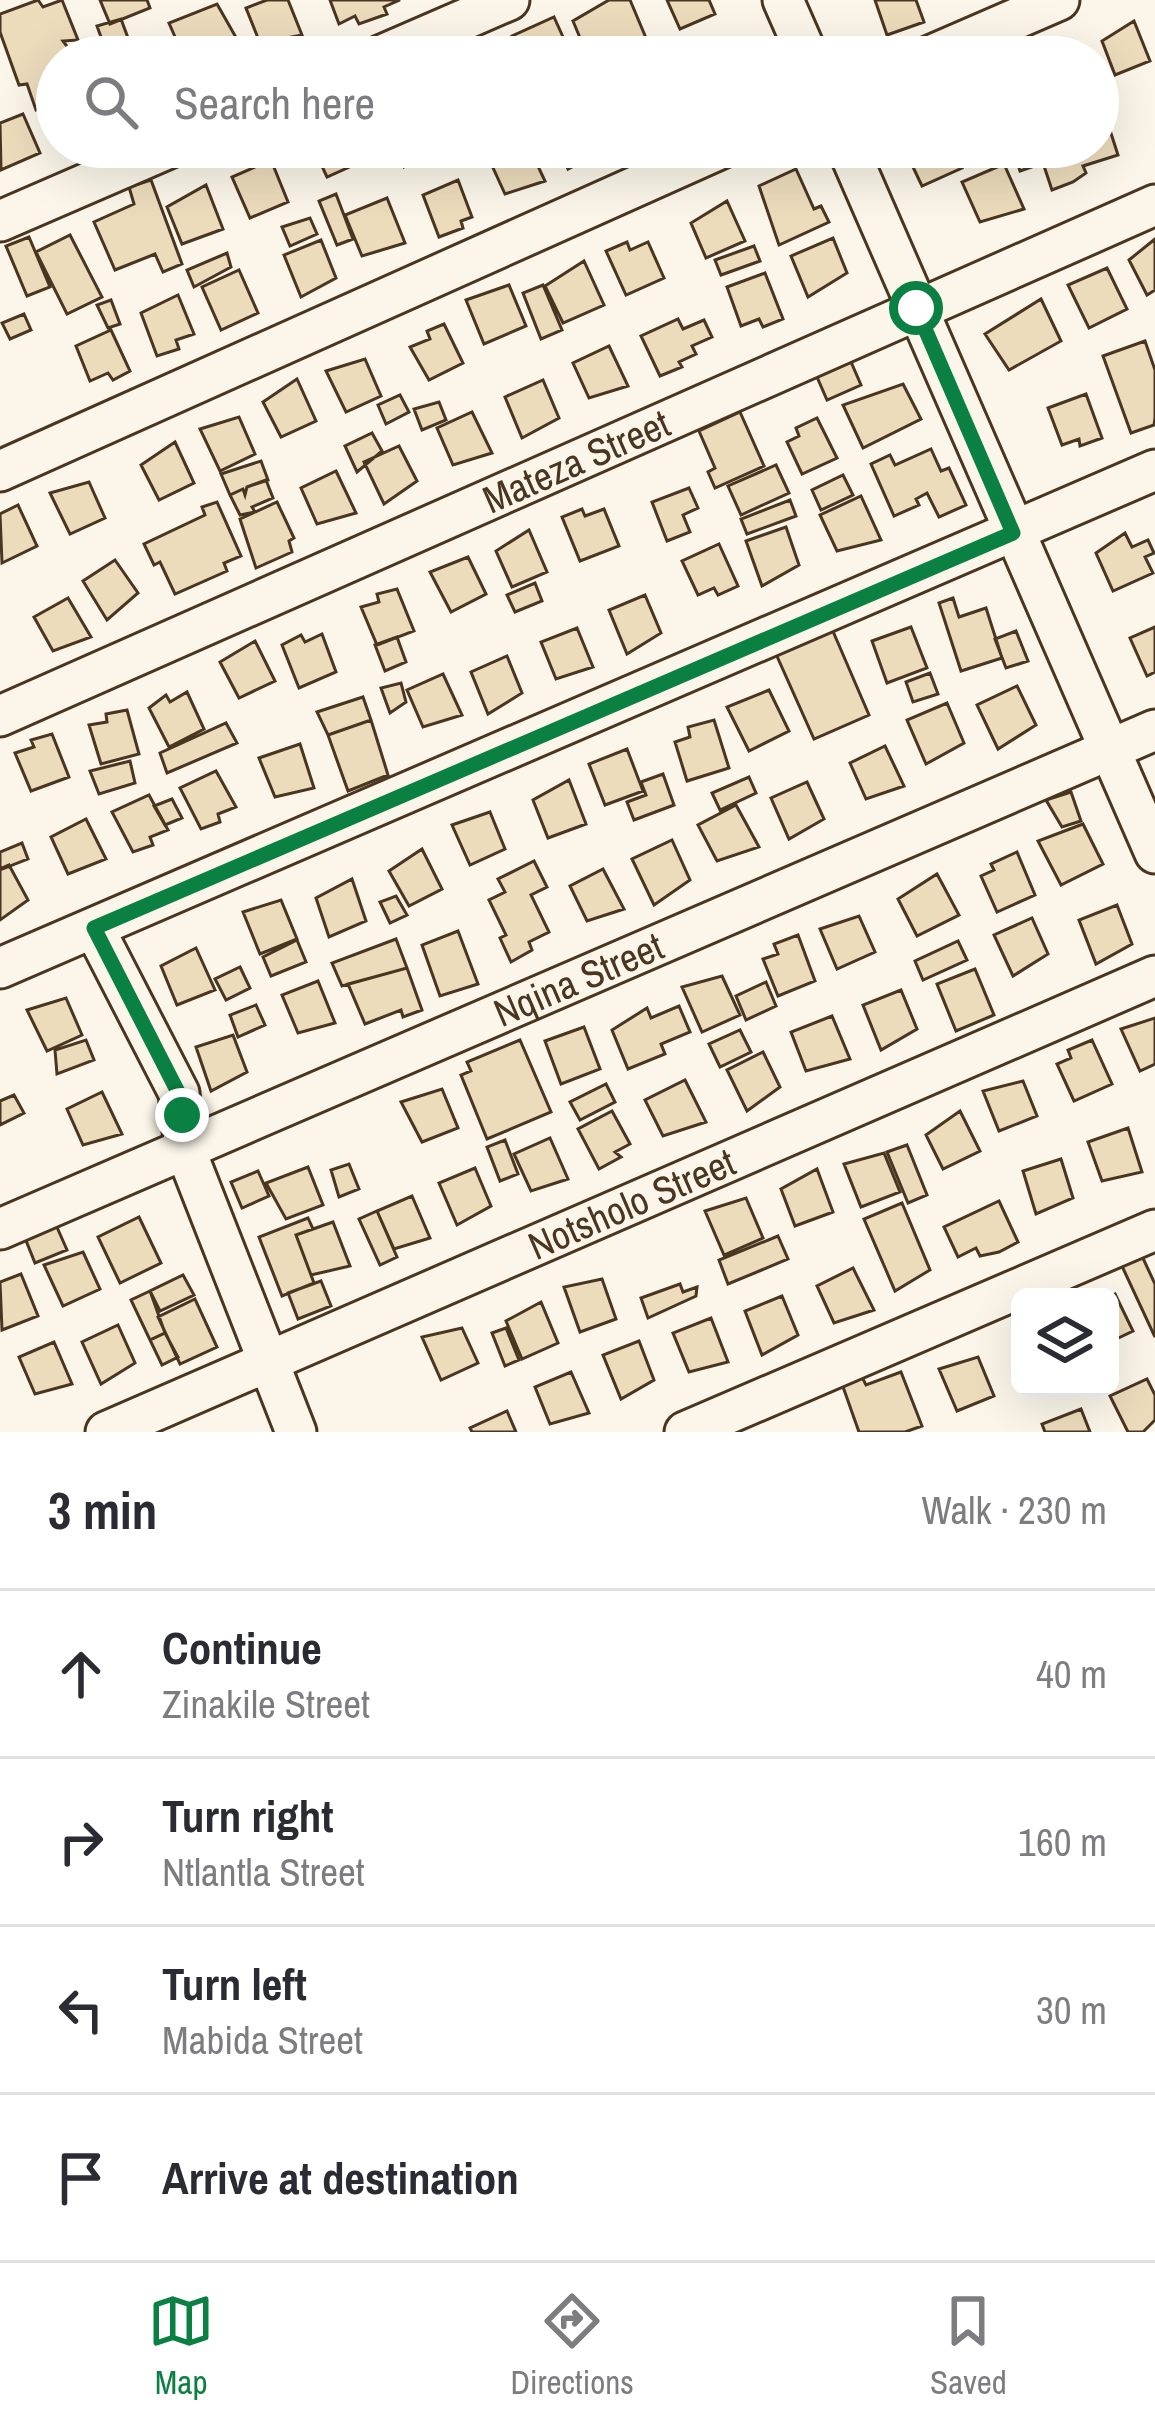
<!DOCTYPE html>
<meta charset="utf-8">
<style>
body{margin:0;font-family:"Archivo Narrow",sans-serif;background:#f2f2f3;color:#2b2b33}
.controls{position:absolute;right:36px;bottom:36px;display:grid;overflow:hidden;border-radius:18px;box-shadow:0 12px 48px #0002}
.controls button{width:108px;height:108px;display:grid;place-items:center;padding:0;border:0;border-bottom:3px solid #e1e1e2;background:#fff;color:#2b2b33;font:60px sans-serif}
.stop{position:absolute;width:36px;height:36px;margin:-27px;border:9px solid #0b8043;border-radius:50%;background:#fff}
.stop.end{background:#0b8043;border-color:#fff;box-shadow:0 3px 12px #0008}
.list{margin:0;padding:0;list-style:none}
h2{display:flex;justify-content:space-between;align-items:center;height:156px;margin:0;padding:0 48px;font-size:51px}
h2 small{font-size:39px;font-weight:400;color:#7c7c81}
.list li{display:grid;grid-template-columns:78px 1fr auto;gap:36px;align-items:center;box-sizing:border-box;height:168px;padding:0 48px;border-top:3px solid #e1e1e2}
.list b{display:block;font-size:45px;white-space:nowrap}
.list p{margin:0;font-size:39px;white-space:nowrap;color:#7c7c81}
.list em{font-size:39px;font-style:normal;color:#7c7c81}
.icon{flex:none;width:66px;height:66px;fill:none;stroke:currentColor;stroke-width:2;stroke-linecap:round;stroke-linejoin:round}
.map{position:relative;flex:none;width:1155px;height:1432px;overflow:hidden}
.search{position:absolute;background:#fff;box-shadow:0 12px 48px #0002;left:36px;right:36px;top:36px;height:132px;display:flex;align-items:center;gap:30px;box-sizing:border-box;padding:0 42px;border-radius:66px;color:#7c7c81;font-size:45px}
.sheet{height:828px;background:#fff}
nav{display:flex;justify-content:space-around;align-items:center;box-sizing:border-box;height:168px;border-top:3px solid #e1e1e2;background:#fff;font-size:33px;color:#7c7c81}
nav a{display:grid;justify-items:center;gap:6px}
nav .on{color:#0b8043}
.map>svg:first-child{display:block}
</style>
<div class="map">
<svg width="1155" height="1432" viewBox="0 0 1155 1432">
<rect width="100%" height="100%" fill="#fbf6e9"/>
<!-- building -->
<path fill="#ecdcbc" stroke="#4a3520" stroke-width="3" d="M38,0L43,7L62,0L78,40L63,41L75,57H57V133L46,107L36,110L27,84L19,85L0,32V14Z
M100,0H147L150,8L110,24Z
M267,0H288L302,35L260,43L246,8Z
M330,0H400L384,7L387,14L359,24L355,16L339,24Z
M609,0H630L654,57H588L573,21Z
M667,0H709L715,14L680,29Z
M875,0H916L924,22L887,35Z
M217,4L246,55L243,57H194L188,43L179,46L169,23Z
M554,17L572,57H521L512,36Z
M121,19L128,38L105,48L97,26Z
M1134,21L1150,61L1115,75L1102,41Z
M1134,21L1150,61L1115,75L1102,41Z
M131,40L137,55L102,57L101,51Z
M23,114L40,153L1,170L0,123Z
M1107,121L1118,155L1083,166L1086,173L1073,182L1052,190L1043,163L1020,171L1014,152L1098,147V124Z
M313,147H360L365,160L327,177Z
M393,147H441L404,167Z
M515,147H529L545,181L505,194L489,159Z
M559,147H605L606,148L568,169Z
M952,147L962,168L922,186L912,165Z
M271,160L288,202L250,218L232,177Z
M1004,164L1024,209L980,222L962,182Z
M796,169L814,209L821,206L829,222L779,245L759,186Z
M151,180L182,264L163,272L155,254L115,270L94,222L134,204L129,187Z
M458,180L472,217L461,221L463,228L439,237L423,195Z
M206,185L223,229L182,244L167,207Z
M336,194L353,239L337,245L319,201Z
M387,198L405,243L362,256L345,215Z
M727,201L745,241L706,258L691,223Z
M727,201L745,241L706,258L691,223Z
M310,218L317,234L290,246L282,227Z
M70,235L102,297L67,314L36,252Z
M29,237L50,287L27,296L6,246Z
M833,238L847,273L808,297L791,256Z
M833,238L847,273L808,297L791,256Z
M1155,239V290L1147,295L1129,260Z
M1155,239V290L1147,295L1129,260Z
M321,240L336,278L301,297L284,255Z
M627,242L630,250L648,242L664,278L626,295L606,251Z
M627,242L630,250L648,242L664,278L626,295L606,251Z
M754,246L760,261L721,275L715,260Z
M754,246L760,261L721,275L715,260Z
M227,253L231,267L194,287L187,270Z
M584,261L604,305L563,323L545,286Z
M584,261L604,305L563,323L545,286Z
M1107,268L1127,309L1089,328L1068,285Z
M1107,268L1127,309L1089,328L1068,285Z
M239,270L258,313L221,330L202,287Z
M765,273L783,319L763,327L759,319L741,326L727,287Z
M765,273L783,319L763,327L759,319L741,326L727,287Z
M509,285L526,326L484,344L466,300Z
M509,285L526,326L484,344L466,300Z
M543,285L562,330L541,339L523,293Z
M543,285L562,330L541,339L523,293Z
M178,295L194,334L176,340L179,349L157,356L141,313Z
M1041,299L1061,341L1009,370L985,334Z
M1041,299L1061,341L1009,370L985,334Z
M111,300L120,324L108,328L97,305Z
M24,314L31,330L10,339L2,323Z
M678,319L683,329L704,320L712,337L692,346L696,354L679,362L682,367L660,376L641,336Z
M678,319L683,329L704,320L712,337L692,346L696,354L679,362L682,367L660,376L641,336Z
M444,324L463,363L429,380L410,347L430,339L427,331Z
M111,330L130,371L113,380L108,373L90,381L76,346Z
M1145,341L1155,370V418L1154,425L1131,433L1103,356Z
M609,346L628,386L589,398L573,363Z
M848,355L861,385L827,400L814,370Z
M365,359L381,396L346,412L326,371Z
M297,379L316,421L281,437L263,402Z
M543,380L559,418L522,438L505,397Z
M903,384L921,419L863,448L843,405Z
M1086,394L1102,438L1080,446L1079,439L1062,445L1048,408Z
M400,395L409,412L386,424L378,405Z
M439,402L446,420L422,430L414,409Z
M472,412L492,453L453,465L437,428Z
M740,412L764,466L715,488L708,472L715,468L699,431Z
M239,417L255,454L220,471L200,429Z
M817,418L837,458L802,474L787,442L799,436L796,428Z
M372,433L382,451L357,472L345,446Z
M175,442L194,483L159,500L141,465Z
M399,446L417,481L384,504L364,462Z
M931,449L941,471L949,468L966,505L939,517L927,493L916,499L919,505L894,516L871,464L890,455L895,465Z
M261,461L268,480L247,487L245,495L243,489L230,495L221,474Z
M776,465L789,493L741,515L728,486Z
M336,471L356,513L317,524L301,488Z
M843,475L853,495L821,510L812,490Z
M266,480L273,498L252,507L255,512L240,515L230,495L243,489L245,495L247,487Z
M89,482L105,518L70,534L50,493Z
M689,488L698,508L683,515L690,532L667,541L652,502Z
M861,496L881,540L837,551L820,515Z
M790,500L796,516L747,534L741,519Z
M217,502L241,556L224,563L227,571L175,594L160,562L154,565L144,544L205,515L202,507Z
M277,502L294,538L289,541L292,552L256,568L240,519Z
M18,505L37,546L2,563L0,514Z
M582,509L585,516L604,509L619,546L580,561L562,517Z
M786,527L799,565L762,586L746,541Z
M529,530L547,572L512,587L496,551Z
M1125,533L1132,547L1148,540L1154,553L1145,557L1153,573L1113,591L1096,553Z
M719,544L738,586L718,595L714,588L698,595L682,561Z
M468,557L486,594L451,612L430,572Z
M115,560L138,593L107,620L83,581Z
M535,583L542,601L515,612L507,595Z
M397,589L414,631L377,645L361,607L379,602L377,594Z
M645,595L661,633L627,654L609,610Z
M68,598L91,637L53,651L34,617Z
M953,598L959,617L986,608L1002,658L961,671L939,603Z
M911,627L927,668L887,683L872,641Z
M1155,627V672L1147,676L1130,638Z
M577,628L593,667L556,679L541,642Z
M832,629L869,715L814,739L776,654Z
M1016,631L1028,661L1006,668L995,639Z
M322,634L336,672L299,688L282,645L301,635L305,642Z
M397,637L406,662L385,671L375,645Z
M255,641L275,681L239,698L220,662Z
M507,656L522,693L488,714L471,672Z
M930,673L938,694L913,702L906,682Z
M443,674L462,715L423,727L407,690Z
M401,683L406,702L390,713L381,688Z
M1017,686L1036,725L998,749L977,705Z
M769,690L789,731L749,751L727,707Z
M187,692L204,729L169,747L149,708L166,695L170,702Z
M363,697L371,720L328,735L317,712Z
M947,703L964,743L926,764L907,720Z
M127,710L139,754L101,764L89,725L107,722L106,714Z
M371,720L388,775L348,791L328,735Z
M714,720L729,768L687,781L675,742L690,737L688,727Z
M226,723L237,743L167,773L160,753Z
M52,734L69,777L31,791L15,753L34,747L31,740Z
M300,744L314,788L275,797L259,758Z
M885,746L904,786L866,799L850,763Z
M627,749L643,791L605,805L589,764Z
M130,761L135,783L99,794L90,771Z
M216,771L236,807L218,814L220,822L201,829L180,788Z
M663,774L674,805L634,820L627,802L646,795L641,782Z
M749,777L756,793L720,810L712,793Z
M569,780L586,824L548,838L533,800Z
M807,782L824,819L789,839L771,798Z
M1071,792L1081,821L1062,827L1046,800Z
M149,795L168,830L150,837L153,845L133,852L112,812Z
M172,799L182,818L165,825L154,806Z
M736,805L759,847L717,861L698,825Z
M490,812L505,849L470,865L452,825Z
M86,819L106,859L68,874L51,837Z
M1083,824L1103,864L1061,885L1038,841Z
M672,840L690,880L654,905L632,859Z
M22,843L28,859L0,870V852Z
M422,849L442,889L409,906L389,871Z
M1017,852L1035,895L997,912L981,876L994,870L991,864Z
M534,861L547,887L531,895L549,932L529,942L532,950L511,962L500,938L506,935L489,900L505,892L498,879Z
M9,865L28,900L0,920V869Z
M603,869L624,909L587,921L570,886Z
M937,874L959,915L917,936L898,899Z
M352,879L366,921L329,937L316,898Z
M396,896L407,915L390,923L380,902Z
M281,900L297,939L260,954L243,912Z
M1117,905L1132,944L1096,964L1079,920Z
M859,916L875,952L837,969L820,929Z
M1032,918L1048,954L1013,976L994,935Z
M458,931L478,984L440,996L422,945Z
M798,935L815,981L778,996L763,959L778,954L774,944Z
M396,939L407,968L342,986L332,963Z
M297,940L306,962L271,976L263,957Z
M958,941L967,960L923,980L915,961Z
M196,948L215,990L177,1005L161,966Z
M240,967L250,988L226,1000L215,979Z
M407,968L422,1010L403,1017L401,1010L365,1024L348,984Z
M975,969L994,1015L956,1031L937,984Z
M722,976L740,1015L702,1032L682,987Z
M318,981L335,1023L298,1033L282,995Z
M766,982L776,1006L746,1020L736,996Z
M901,990L917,1029L881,1050L863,1005Z
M66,998L82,1035L47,1051L27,1010Z
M256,1005L265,1025L238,1037L230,1015Z
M679,1006L690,1032L661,1044L665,1054L628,1069L612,1030L647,1008L651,1018Z
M832,1016L850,1059L806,1071L791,1032Z
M1155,1018V1064L1140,1071L1121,1029Z
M584,1027L600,1069L561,1084L545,1041Z
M740,1030L751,1052L720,1067L709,1044Z
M233,1035L247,1072L211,1091L196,1047Z
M86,1040L94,1060L57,1074L55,1050Z
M520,1040L551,1112L487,1139L461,1075L471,1071L467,1062Z
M1092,1040L1112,1084L1074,1101L1057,1064L1071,1058L1068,1050Z
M763,1052L780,1087L747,1111L727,1070Z
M685,1080L706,1122L663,1136L645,1100Z
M1023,1081L1037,1116L999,1131L983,1091Z
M606,1084L615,1102L580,1120L570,1102Z
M442,1089L458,1128L422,1142L401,1102Z
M102,1092L122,1134L83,1145L67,1109Z
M14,1095L24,1113L0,1125V1101Z
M612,1111L630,1144L615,1152L621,1157L599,1169L578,1129Z
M960,1111L980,1151L943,1169L926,1135Z
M1128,1128L1142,1172L1102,1181L1088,1142Z
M550,1138L568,1179L531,1191L514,1154Z
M505,1140L518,1174L500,1181L487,1147Z
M907,1145L927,1195L908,1203L887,1152Z
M884,1153L900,1192L861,1207L844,1164Z
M1061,1159L1073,1198L1036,1214L1023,1171Z
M349,1164L359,1189L339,1197L331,1170Z
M308,1167L323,1205L286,1219L266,1183Z
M475,1168L491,1206L457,1225L439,1183Z
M817,1169L833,1212L795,1226L781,1189Z
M258,1171L269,1196L242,1208L231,1182Z
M412,1196L430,1238L394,1249L377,1211Z
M746,1198L763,1238L724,1255L705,1211Z
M999,1201L1018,1242L999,1252L980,1256L976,1248L958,1257L944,1227Z
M902,1203L930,1270L895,1291L864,1219Z
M377,1211L397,1257L380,1265L359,1219Z
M139,1217L161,1263L120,1283L98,1237Z
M308,1218L313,1229L296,1235L314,1283L282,1296L259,1237Z
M333,1222L350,1266L311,1275L296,1235Z
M56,1225L67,1250L35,1263L25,1238Z
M778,1236L788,1259L728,1284L719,1260Z
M83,1252L100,1289L63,1306L44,1265Z
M1141,1254L1155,1284V1337L1121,1264Z
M853,1268L874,1310L834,1323L817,1286Z
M21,1274L38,1316L2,1330L0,1282Z
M183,1275L194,1295L160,1311L150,1291Z
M602,1279L616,1319L580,1332L564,1287Z
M321,1281L331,1306L298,1319L288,1293Z
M680,1284L683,1292L697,1287L696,1296L648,1318L641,1298Z
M150,1291L165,1333L150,1340L131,1300Z
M1115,1294L1133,1331L1110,1342L1109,1297Z
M782,1296L798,1335L762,1355L745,1311Z
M195,1299L217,1347L180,1364L158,1317Z
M541,1302L558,1343L522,1359L506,1321Z
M711,1318L728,1362L689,1372L673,1333Z
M118,1325L135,1363L101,1384L82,1342Z
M462,1328L478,1363L441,1380L422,1337Z
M506,1328L519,1360L505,1366L492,1333Z
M165,1333L178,1357L162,1365L150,1340Z
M639,1341L654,1380L621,1399L603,1355Z
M54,1342L72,1384L35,1394L19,1357Z
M978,1357L994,1396L957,1411L939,1369Z
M571,1372L589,1413L550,1424L535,1387Z
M901,1372L922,1426L905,1432H859L842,1384L862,1377L866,1385Z
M1147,1379L1155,1395V1420L1143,1432H1128L1110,1396Z
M1081,1409L1090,1432H1045L1042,1424Z
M507,1411L516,1432H472L470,1428Z"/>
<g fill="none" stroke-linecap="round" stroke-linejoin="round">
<!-- street casing -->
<g stroke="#4a3520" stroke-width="45">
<g id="street">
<path d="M783,0L808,57"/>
<path d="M378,57L509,0"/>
<path d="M928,57L1059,0"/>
<path d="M847,147L1155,853"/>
<path d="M0,221L171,147"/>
<path d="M0,471L724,147"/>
<path id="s1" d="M0,716L1155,205"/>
<path d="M94,928L179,1093L185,1149L296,1432"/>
<path d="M0,968L1155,470"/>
<path id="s2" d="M0,1229L1155,730"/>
<path id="s3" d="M106,1432L1155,976"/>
<path d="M685,1432L1155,1230"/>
</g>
</g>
<!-- street -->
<use href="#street" stroke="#fbf6e9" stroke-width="39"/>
</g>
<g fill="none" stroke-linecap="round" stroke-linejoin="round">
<!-- route -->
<path stroke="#0b8043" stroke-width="15" d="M182,1115L179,1094L94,928L1013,533L916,308"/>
</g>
<g text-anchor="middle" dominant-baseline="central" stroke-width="9" stroke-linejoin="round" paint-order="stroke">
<!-- street labels -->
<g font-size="39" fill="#4a3520" stroke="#fbf6e9">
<text stroke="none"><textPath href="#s1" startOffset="630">Mateza Street</textPath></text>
<text stroke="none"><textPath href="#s2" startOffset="630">Nqina Street</textPath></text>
<text stroke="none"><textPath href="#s3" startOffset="573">Notsholo Street</textPath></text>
</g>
</g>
</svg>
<div class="controls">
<button><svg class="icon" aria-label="layers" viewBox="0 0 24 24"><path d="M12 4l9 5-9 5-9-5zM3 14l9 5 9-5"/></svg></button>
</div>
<div class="stop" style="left:916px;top:308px"></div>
<div class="stop end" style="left:182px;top:1115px"></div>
<div class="search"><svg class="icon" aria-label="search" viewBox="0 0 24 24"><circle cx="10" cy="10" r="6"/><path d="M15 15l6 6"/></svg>Search here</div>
</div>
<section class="sheet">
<h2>3 min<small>Walk · 230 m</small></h2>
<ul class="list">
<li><svg class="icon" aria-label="ahead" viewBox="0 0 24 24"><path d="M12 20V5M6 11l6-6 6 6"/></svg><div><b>Continue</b><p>Zinakile Street</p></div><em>40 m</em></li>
<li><svg class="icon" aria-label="right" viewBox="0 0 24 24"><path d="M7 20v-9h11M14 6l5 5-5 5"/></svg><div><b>Turn right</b><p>Ntlantla Street</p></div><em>160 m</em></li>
<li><svg class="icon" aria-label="left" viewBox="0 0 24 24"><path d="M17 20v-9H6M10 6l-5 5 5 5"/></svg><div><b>Turn left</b><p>Mabida Street</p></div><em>30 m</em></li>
<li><svg class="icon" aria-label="arrive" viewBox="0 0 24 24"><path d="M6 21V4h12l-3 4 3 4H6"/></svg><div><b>Arrive at destination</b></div></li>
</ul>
</section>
<nav>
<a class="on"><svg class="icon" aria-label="map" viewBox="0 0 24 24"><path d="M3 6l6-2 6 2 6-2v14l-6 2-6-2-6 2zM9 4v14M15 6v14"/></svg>Map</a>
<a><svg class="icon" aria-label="directions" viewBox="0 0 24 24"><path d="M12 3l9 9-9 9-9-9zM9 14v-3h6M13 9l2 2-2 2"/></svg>Directions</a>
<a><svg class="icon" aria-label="saved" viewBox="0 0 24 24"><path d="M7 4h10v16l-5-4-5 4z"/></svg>Saved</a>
</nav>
